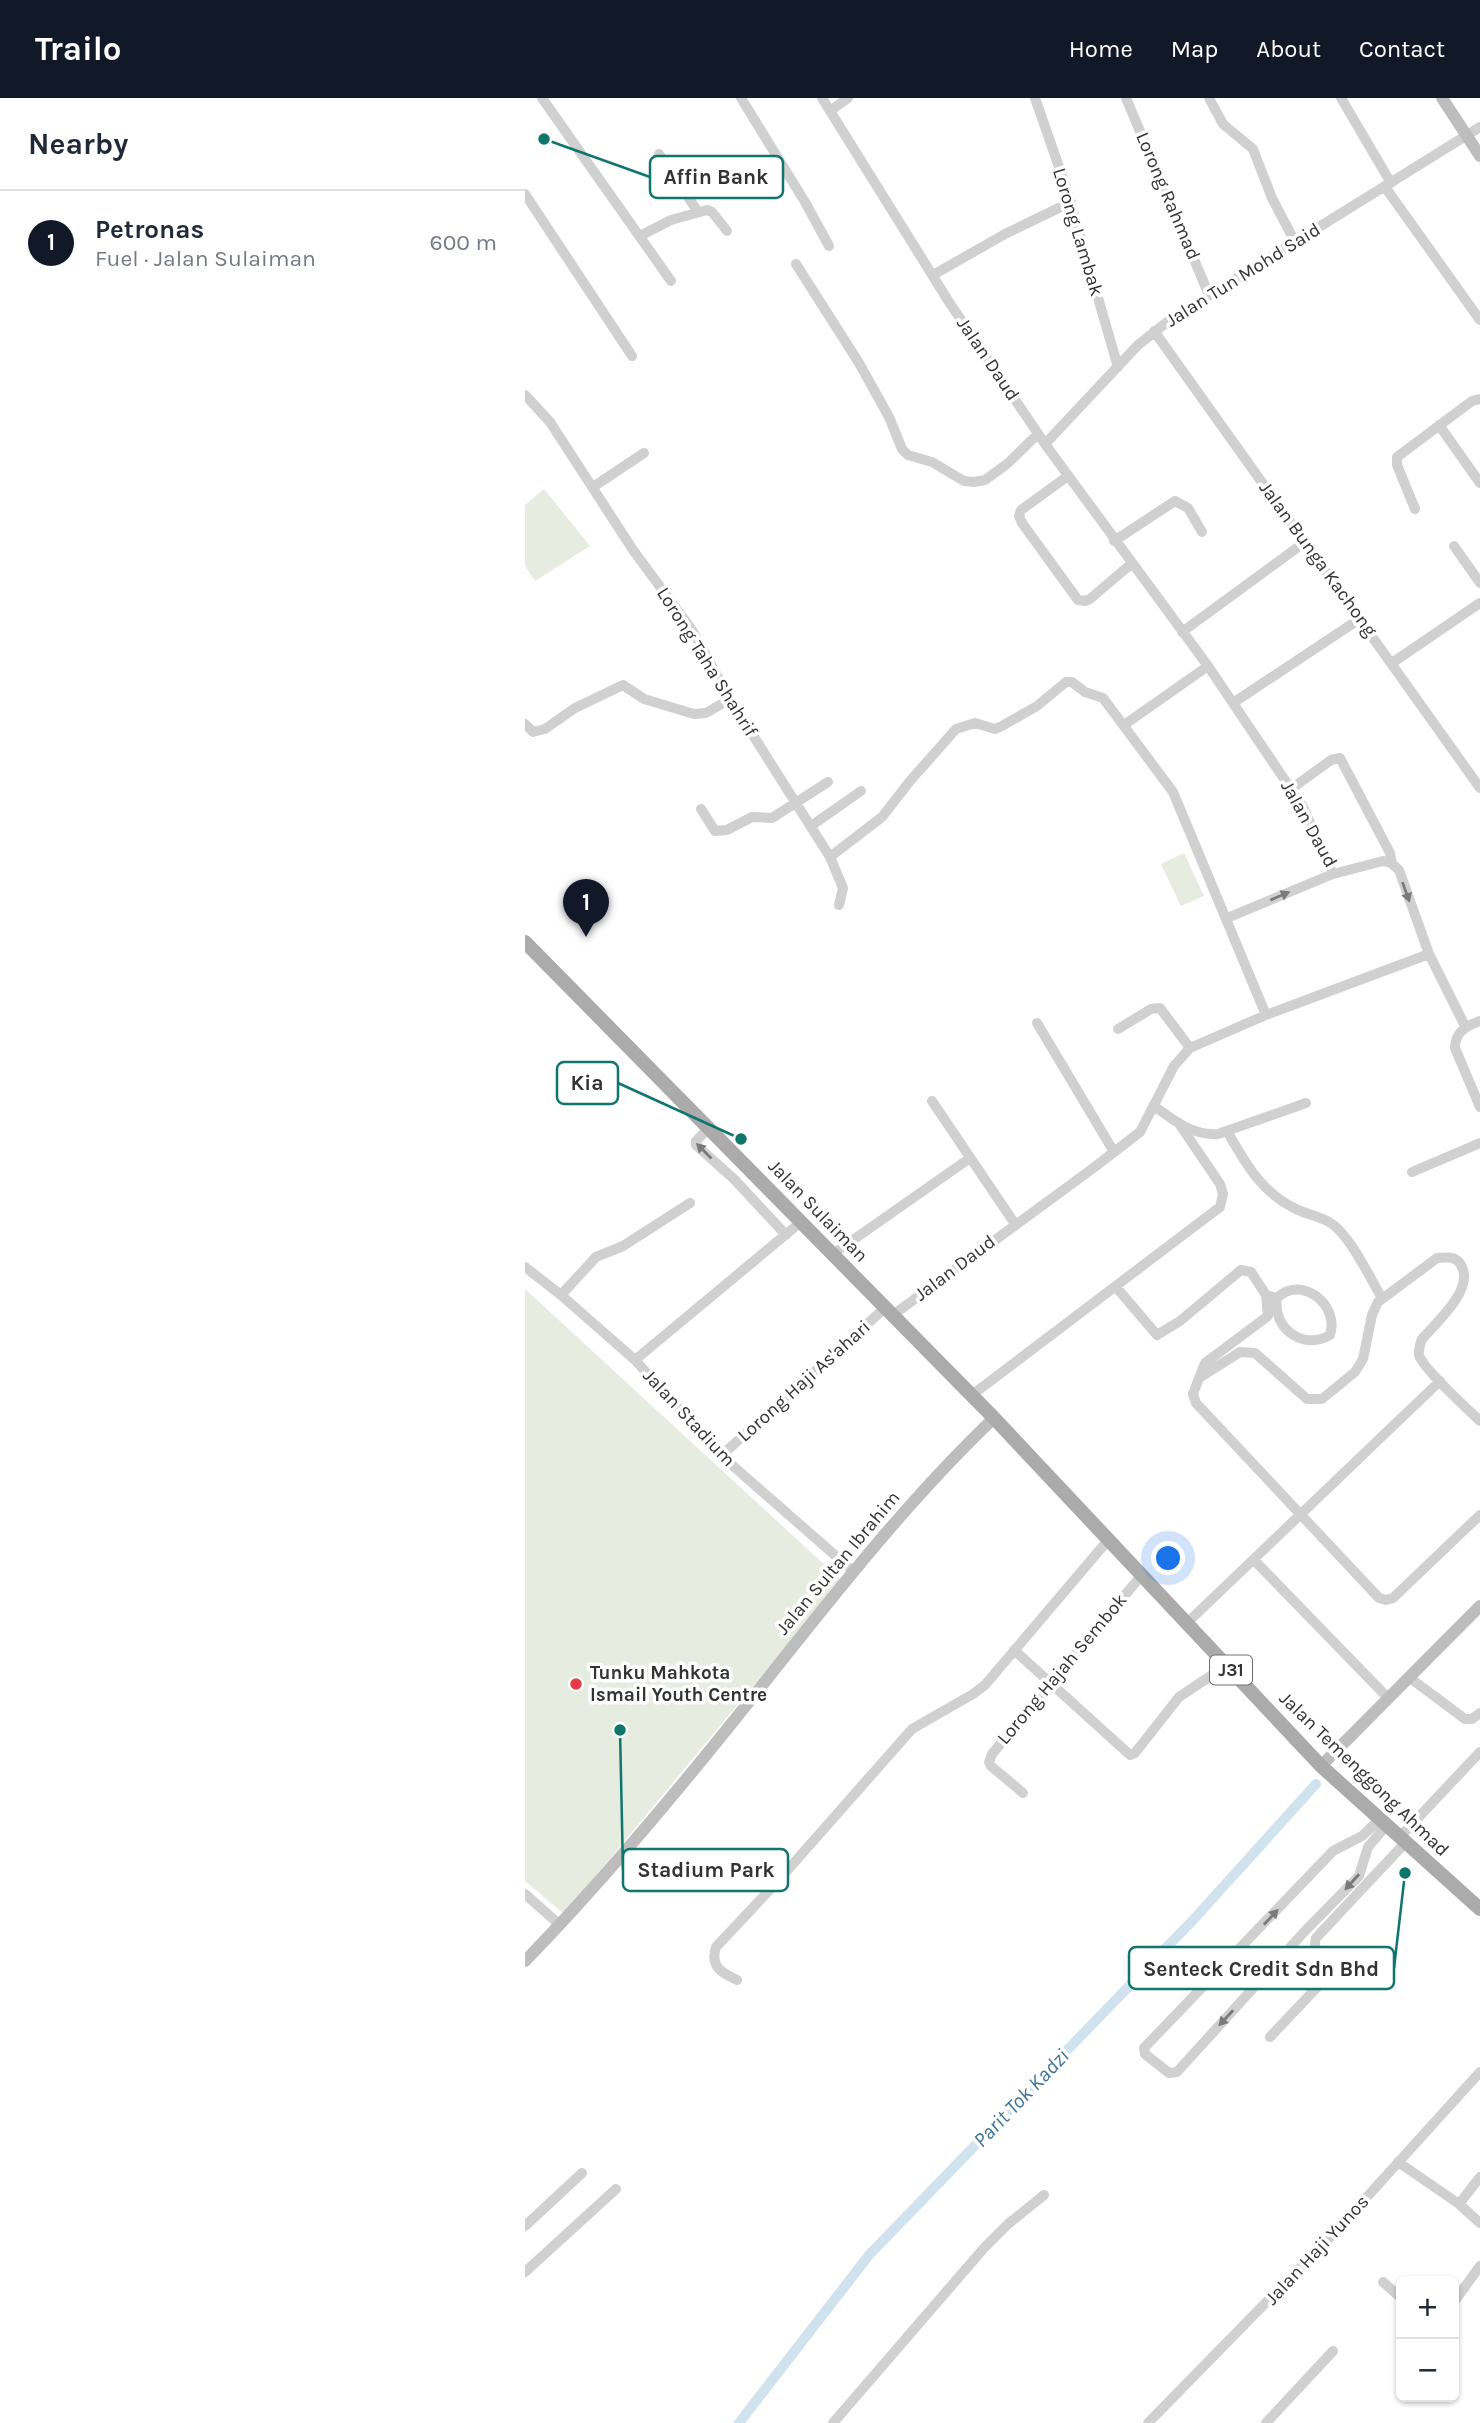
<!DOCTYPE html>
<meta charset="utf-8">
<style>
body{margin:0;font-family:Karla,sans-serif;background:#f6f6f7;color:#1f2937}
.controls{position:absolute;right:21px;bottom:21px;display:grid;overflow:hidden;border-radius:10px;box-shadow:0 2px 5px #0004}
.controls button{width:63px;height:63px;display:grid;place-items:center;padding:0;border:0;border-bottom:2px solid #e0e1e3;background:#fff;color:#1f2937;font:35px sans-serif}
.you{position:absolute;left:644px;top:1461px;width:24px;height:24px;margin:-18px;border:5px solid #fff;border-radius:50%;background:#1a73e8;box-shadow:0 0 0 10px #1a73e833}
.badge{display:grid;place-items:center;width:46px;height:46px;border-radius:50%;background:#111827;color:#fff;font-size:23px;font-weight:700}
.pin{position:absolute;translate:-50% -58px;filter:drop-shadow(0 2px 4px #0008)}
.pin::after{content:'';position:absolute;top:37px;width:24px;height:21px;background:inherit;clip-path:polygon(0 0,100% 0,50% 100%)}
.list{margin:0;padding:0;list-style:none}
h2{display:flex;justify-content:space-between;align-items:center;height:91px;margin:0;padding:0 28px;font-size:30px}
h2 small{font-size:23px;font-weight:400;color:#747a83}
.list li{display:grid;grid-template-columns:46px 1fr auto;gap:21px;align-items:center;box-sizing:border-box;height:105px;padding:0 28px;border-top:2px solid #e0e1e3}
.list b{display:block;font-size:26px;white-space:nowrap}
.list p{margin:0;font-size:23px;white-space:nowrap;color:#747a83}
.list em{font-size:23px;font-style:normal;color:#747a83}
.map{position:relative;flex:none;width:955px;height:2325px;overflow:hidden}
header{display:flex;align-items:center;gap:42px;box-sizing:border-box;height:98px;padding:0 35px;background:#111827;color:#fff}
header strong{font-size:33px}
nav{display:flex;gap:38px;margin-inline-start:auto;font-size:24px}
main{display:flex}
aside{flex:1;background:#fff}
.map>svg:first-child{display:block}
</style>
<header>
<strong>Trailo</strong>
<nav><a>Home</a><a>Map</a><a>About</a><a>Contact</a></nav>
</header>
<main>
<aside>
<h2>Nearby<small></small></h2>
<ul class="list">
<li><span class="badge">1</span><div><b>Petronas</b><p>Fuel · Jalan Sulaiman</p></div><em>600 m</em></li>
</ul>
</aside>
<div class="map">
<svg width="955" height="2325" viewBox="0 0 955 2325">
<rect width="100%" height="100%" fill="#fff"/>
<!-- green -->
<path fill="#e6ecdf" d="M19,391L65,448L10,483L0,468V407Z
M659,755L679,798L656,808L636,766Z
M0,1191L316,1482L39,1816L0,1783Z"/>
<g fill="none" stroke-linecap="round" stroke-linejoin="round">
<!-- canal -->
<path stroke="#cfe2ee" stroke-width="10" d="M214,2325L344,2157L669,1821L791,1686"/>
<!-- street -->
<path stroke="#d0d0d0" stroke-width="10" d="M17,0L146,183
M216,0L280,104L304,148
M297,0L424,204L520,346L683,568L778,709L808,776
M510,0L541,89L593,269
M601,0L684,197
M684,0L698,26L728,51L747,100L770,144
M816,0L866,85
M305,13L323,0
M134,56L173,114
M860,89L955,222
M0,96L107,258
M115,138L146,122L182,112L187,114L202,133
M271,166L334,265L364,319L377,351L383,357L407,364L439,383L449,384L460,382L482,366L513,336
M408,177L480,136L546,104
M629,233L955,690
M0,297L25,324L108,452L167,532L205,601L305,759L318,790L314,807
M914,327L955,385
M520,346L613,247L646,221L955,29
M543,378L496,412L494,418L497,425L553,502L560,503L565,501L606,466
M68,389L119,355
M890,411L872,367V359L947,303L955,301
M589,443L650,403L663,410L677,434
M929,448L955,485
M657,534L780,444
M867,565L955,505
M708,605L836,520
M0,626L8,634L20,631L50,610L98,587L119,601L169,616L181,615L205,601
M599,627L683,568
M766,691L806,662L815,660L865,755L867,766
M176,711L190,733L202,732L227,719L247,720L303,684
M286,728L336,693
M305,759L357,719L385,683L431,631L450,625L470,631L477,628L512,608L541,584H547L560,594L578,600L648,694L741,917
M904,856L940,928
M955,923C941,928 930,934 930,950L955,1009
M512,925L589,1054
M593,931L626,911L635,910L665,950
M407,1003L490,1126
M629,1008C648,1022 668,1038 693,1036L781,1005
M184,1030L171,1043V1047L210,1082L261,1137
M702,1033C720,1064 735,1093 769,1110C780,1116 794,1118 804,1124C825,1136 844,1179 857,1200
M887,1074L955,1045
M308,1156L445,1060
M0,1169L36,1197L110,1262L199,1360L328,1473
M591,1189L632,1237L655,1223L716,1172L726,1174L741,1197L743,1218L680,1265L674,1280
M36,1197L71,1159L98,1148L165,1105
M741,1197L752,1200C776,1176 815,1207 805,1237C778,1253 747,1230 752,1200
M368,1217L571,1068L615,1034L649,968L665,950L741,917L904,856L874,772L866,765L858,763L808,776L702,820
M110,1262L277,1123
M447,1297L695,1109L698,1096L695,1086L655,1027
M955,1323C943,1311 898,1271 894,1257C893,1252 895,1247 897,1241C912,1224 950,1191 936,1167C931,1158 922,1159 912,1160L853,1204L847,1217L838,1261L830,1274L797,1301H782L730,1255L715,1254L674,1280L668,1296L671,1305L854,1500L861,1502L868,1500L955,1417
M197,1357L361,1209
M729,1462L863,1600
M662,1525L915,1283
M489,1552L605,1657L610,1655L654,1599L702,1567
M885,1580L940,1621H947L955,1615
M498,1695L466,1668L464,1664L467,1656L616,1478
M854,1722L837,1738L808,1753L619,1950L620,1956L644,1975L652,1974L780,1833L834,1778L843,1749L861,1728
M874,1740L955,1654
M0,1796L35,1827
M716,1850L745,1873
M212,1882C195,1874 185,1868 191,1849L252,1784L387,1631L448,1596L460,1587L584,1441
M745,1939L798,1883C803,1866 786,1856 791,1840L880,1745
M873,2064L934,2106L955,2125
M934,2106L955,2079
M0,2128L57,2075
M0,2174L91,2091
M858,2184L876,2200
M929,2204L955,2168
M308,2325L459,2150L483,2126L519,2097
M623,2325L812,2132L955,1974
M741,2325L808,2253"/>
<!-- secondary -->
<path stroke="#bdbdbd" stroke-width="12" d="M917,0L955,58
M796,1668L955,1508
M0,1863C79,1782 152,1694 223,1605C301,1507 378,1407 469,1320"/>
<!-- primary -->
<path stroke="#ababab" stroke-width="14" d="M0,844L469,1320L796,1668L955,1811"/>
</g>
<!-- one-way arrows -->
<defs><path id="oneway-solid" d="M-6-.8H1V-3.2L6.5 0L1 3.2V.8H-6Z" transform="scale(1.75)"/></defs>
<g fill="#7a7a7a">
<use href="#oneway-solid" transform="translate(881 794) rotate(70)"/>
<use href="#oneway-solid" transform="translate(755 798) rotate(-23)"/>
<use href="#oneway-solid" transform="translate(179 1053) rotate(-135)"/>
<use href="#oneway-solid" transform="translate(827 1784) rotate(132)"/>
<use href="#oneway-solid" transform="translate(746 1819) rotate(-47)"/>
<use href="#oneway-solid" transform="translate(701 1920) rotate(133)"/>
</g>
<!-- markers -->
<circle fill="#e63946" stroke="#fff" stroke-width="2.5" cx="51" cy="1586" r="7"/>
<g text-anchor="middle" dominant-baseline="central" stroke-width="7" stroke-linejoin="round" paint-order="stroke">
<!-- shield labels -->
<rect fill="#fff" stroke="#707070" stroke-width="2" x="685" y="1557.5" width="42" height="29" rx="5"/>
<g font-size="18" font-weight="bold" fill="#333">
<text x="706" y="1572">J31</text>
</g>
<!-- street labels -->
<g font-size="19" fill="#333" stroke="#fff">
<text transform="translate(643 98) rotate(67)">Lorong Rahmad</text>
<text transform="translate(553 134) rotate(73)">Lorong Lambak</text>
<text transform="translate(718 177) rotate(-32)">Jalan Tun Mohd Said</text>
<text transform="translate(463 261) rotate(56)">Jalan Daud</text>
<text transform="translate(793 461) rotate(54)">Jalan Bunga Kachong</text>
<text transform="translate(182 564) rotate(58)">Lorong Taha Shahrif</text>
<text transform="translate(784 726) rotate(61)">Jalan Daud</text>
<text transform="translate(293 1113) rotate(46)">Jalan Sulaiman</text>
<text transform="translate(430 1170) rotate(-37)">Jalan Daud</text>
<text transform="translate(279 1283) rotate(-42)">Lorong Haji As'ahari</text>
<text transform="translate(164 1320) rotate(47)">Jalan Stadium</text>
<text transform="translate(313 1465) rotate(-50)">Jalan Sultan Ibrahim</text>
<text transform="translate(537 1571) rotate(-50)">Lorong Hajah Sembok</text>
<text transform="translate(839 1676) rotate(44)">Jalan Temenggong Ahmad</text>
<text transform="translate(792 2152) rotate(-47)">Jalan Haji Yunos</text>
</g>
<!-- poi labels -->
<g font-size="19" font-weight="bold" fill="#333" stroke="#fff" text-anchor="start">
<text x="65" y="1575">Tunku Mahkota<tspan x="65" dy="22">Ismail Youth Centre</tspan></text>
</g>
<!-- water labels -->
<g font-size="21" font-style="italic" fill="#3f7597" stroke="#fff">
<text transform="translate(496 2000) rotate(-46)">Parit Tok Kadzi</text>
</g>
</g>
<!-- callouts -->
<path fill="none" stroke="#0f766e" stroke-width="2.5" d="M19 41L125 79M216 1041L93 985M95 1632L98 1772M880 1775L869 1870"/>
<g fill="#0f766e" stroke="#fff" stroke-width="2.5">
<circle cx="19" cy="41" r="7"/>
<circle cx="216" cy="1041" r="7"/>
<circle cx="95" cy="1632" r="7"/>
<circle cx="880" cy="1775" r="7"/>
</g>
<g fill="#fff" stroke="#0f766e" stroke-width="2.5">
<rect x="125" y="58" width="133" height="42" rx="7"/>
<rect x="32" y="964" width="61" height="42" rx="7"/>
<rect x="98" y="1751" width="165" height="42" rx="7"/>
<rect x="604" y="1849" width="265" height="42" rx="7"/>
</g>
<g font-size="21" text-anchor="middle" font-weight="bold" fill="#333">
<text x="191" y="86">Affin Bank</text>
<text x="62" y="992">Kia</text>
<text x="181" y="1779">Stadium Park</text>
<text x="736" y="1878">Senteck Credit Sdn Bhd</text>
</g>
</svg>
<div class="controls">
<button>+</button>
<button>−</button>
</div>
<div class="you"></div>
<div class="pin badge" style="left:61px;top:839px">1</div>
</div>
</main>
